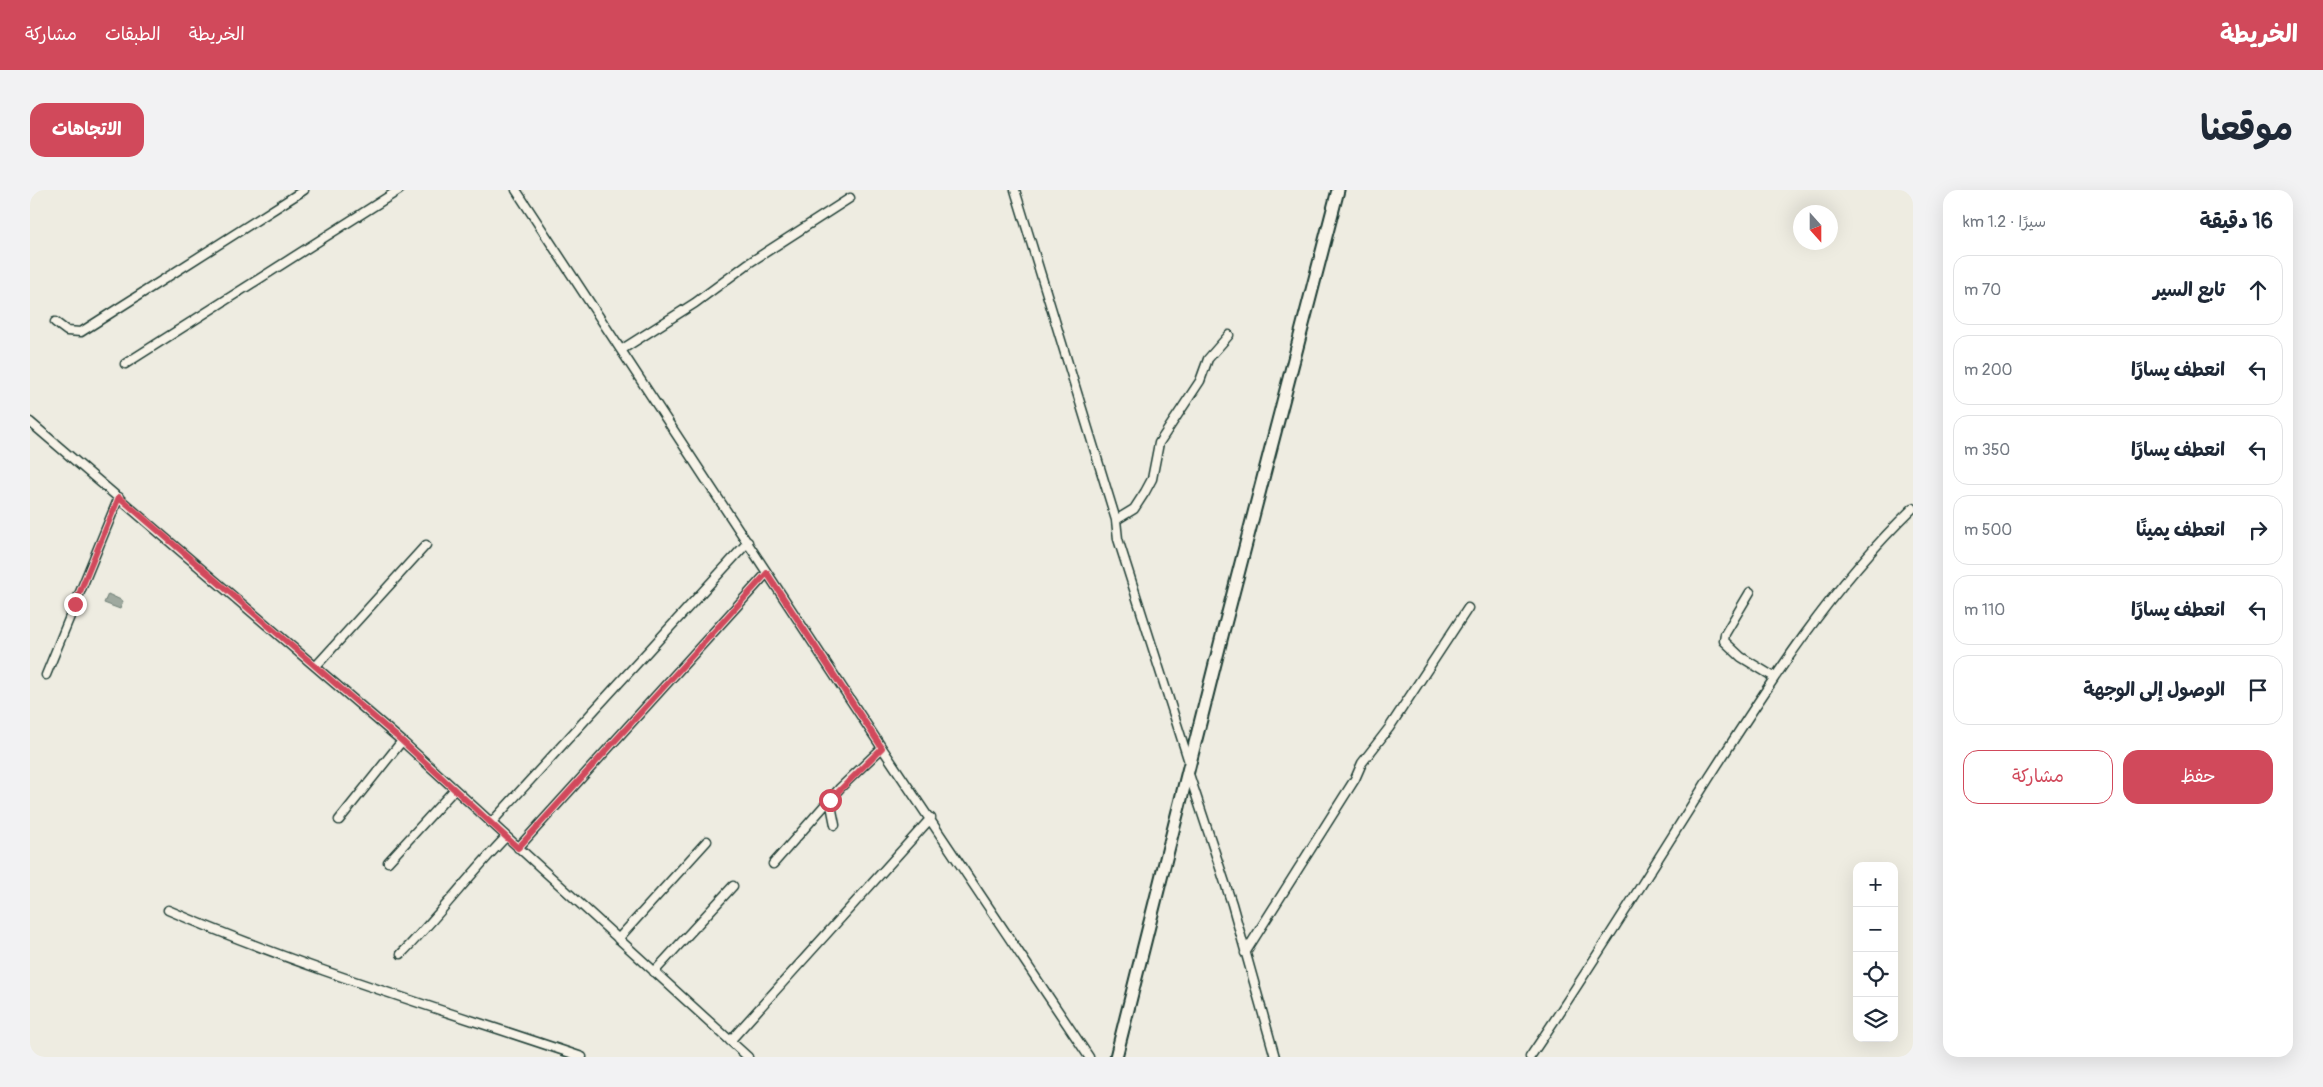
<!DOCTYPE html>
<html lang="ar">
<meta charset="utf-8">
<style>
body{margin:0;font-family:Pangolin,"Playpen Sans Arabic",sans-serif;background:#f2f2f3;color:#1f2937;direction:rtl}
.controls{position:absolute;right:15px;bottom:15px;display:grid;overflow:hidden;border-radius:10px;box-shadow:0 5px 20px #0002}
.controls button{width:45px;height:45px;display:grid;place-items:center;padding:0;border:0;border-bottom:1px solid #e0e1e3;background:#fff;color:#1f2937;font:25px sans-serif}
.compass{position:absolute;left:1763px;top:15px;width:45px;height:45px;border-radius:50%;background:#fff;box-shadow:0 5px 20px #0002;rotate:159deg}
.stop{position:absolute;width:15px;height:15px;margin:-11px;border:4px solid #d1495b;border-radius:50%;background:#fff}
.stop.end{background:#d1495b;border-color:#fff;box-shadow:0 1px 5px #0008}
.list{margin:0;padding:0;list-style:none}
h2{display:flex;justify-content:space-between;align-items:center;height:65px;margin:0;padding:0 20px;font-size:21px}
h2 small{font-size:16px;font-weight:400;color:#747a83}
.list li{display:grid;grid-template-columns:32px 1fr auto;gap:15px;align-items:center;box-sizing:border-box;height:70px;margin:0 10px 10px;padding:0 10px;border:1px solid #e0e1e3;border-radius:15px}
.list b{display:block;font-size:19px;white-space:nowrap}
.list em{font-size:16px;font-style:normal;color:#747a83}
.actions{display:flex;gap:10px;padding:15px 20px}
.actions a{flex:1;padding:11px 0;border:1px solid #d1495b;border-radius:15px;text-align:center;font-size:18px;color:#d1495b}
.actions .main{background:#d1495b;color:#fff}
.icon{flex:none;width:28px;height:28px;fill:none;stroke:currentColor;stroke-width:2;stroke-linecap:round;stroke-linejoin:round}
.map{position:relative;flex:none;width:1883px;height:867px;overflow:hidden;direction:ltr;border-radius:15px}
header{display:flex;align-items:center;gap:30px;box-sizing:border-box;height:70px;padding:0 25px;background:#d1495b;color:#fff}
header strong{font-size:24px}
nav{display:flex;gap:28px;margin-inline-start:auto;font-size:18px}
.intro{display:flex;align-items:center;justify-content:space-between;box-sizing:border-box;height:120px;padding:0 30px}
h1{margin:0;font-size:35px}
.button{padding:12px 22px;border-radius:15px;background:#d1495b;color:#fff;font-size:18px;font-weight:700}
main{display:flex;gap:30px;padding:0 30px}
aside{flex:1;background:#fff;border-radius:15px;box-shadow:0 5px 20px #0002}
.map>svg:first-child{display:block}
</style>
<header>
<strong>الخريطة</strong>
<nav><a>الخريطة</a><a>الطبقات</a><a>مشاركة</a></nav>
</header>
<div class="intro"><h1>موقعنا</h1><a class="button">الاتجاهات</a></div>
<main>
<aside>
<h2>16 دقيقة<small>سيرًا · 1.2 km</small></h2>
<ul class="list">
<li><svg class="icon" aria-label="ahead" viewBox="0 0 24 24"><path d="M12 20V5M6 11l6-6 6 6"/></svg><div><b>تابع السير</b></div><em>70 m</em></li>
<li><svg class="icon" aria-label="left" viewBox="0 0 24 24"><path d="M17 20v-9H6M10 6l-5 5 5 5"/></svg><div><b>انعطف يسارًا</b></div><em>200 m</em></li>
<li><svg class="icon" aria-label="left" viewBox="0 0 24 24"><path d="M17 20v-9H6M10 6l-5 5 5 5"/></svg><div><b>انعطف يسارًا</b></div><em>350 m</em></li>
<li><svg class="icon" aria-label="right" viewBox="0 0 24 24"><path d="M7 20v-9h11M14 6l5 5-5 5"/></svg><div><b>انعطف يمينًا</b></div><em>500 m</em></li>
<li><svg class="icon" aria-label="left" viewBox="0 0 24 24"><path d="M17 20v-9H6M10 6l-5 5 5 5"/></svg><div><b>انعطف يسارًا</b></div><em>110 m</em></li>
<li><svg class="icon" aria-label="arrive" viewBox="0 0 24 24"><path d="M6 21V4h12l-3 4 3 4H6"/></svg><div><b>الوصول إلى الوجهة</b></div></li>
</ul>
<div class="actions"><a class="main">حفظ</a><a>مشاركة</a></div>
</aside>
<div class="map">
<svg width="1883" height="867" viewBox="0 0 1883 867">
<rect width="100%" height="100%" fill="#eeece1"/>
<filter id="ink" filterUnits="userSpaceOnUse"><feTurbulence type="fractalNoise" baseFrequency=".02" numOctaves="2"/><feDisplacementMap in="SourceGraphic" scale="10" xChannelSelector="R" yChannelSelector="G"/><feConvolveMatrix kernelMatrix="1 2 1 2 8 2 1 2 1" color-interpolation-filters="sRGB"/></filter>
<g filter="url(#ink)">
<!-- water -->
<path fill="#9fa99f" stroke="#6c7e74" d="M78,404L93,411L90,419L74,413Z"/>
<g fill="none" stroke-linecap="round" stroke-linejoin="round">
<!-- minor casing -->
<g stroke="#1f3d34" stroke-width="11">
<path id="minor" d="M486,0L852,558L1059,867
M985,0L1086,330L1088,349L1159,572
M25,132L37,141L51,142L274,0
M591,160L665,113L719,73L820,8
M95,174L369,0
M0,232L372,551L718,867
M1086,330L1104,319L1115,302L1122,289L1129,253L1170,191L1178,169L1199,145
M1720,402L1695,444L1694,451L1711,467L1744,487
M286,476L396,355
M16,485L89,307
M1159,584L1202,714L1245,867
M800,610L805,635
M309,630L372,551
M461,633L718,352
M488,658L737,383
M358,672L424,600
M743,674L810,598L852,558
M138,720C272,778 413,820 552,867
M588,749L677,651
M1215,763L1325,589L1332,573L1359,538L1438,418
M371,764C408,727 439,685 476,647
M624,782L703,696
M700,851L901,628
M1500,867C1561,777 1619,683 1677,591C1739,494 1800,398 1883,318"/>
</g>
<!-- secondary casing -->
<g stroke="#1f3d34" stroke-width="15">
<path id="secondary" d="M1086,867L1193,442L1308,0"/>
</g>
<!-- minor -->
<use href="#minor" stroke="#f7f3e8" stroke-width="8"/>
<!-- secondary -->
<use href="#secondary" stroke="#f7f3e8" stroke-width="11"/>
</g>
</g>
<g fill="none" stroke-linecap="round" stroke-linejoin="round" filter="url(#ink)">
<!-- route -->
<path stroke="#d1495b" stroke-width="6" d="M45,414L89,307L372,551L488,658L737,383L852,558L800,610"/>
</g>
</svg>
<div class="controls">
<button>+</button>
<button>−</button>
<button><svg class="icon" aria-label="locate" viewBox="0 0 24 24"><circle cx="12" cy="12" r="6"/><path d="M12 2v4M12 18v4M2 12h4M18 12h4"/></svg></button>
<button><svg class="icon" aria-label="layers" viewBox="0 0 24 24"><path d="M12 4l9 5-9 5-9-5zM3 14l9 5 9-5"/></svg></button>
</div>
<svg class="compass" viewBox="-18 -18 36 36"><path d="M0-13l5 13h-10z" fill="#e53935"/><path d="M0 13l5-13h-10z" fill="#747a83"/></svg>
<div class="stop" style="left:800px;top:610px"></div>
<div class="stop end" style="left:45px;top:414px"></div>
</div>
</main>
